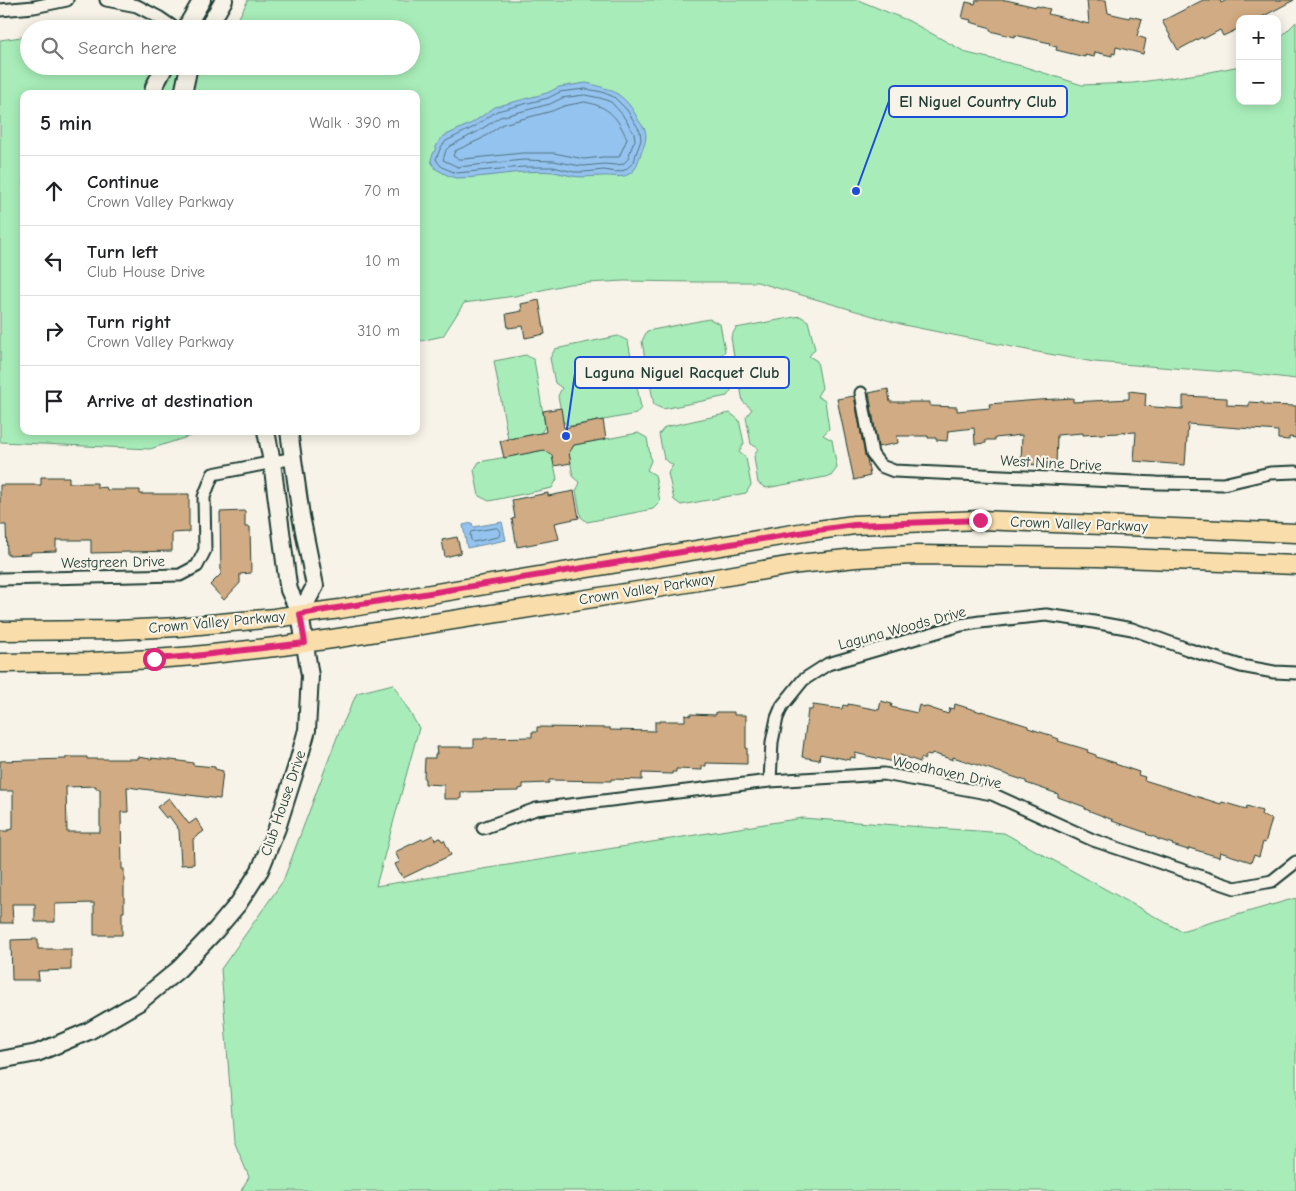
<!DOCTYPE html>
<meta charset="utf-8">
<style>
body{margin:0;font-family:"Comic Neue",sans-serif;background:#f2f2f2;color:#202124}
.controls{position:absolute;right:15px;top:15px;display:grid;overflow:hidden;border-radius:10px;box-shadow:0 2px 12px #0003}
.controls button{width:45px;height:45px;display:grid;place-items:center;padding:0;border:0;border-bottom:1px solid #e0e0e0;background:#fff;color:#202124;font:25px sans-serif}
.stop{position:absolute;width:15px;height:15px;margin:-11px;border:4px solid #db2777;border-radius:50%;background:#fff}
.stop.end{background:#db2777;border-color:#fff;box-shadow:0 1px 5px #0008}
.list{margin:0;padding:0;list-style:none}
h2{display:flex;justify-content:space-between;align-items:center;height:65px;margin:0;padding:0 20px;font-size:21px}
h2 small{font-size:16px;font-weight:400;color:#757577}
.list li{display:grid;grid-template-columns:32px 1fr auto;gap:15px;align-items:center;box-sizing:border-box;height:70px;padding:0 20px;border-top:1px solid #e0e0e0}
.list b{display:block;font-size:19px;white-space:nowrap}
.list p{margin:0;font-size:16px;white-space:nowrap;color:#757577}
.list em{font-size:16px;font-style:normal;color:#757577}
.icon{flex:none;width:28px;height:28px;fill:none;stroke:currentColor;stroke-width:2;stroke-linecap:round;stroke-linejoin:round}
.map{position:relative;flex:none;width:1296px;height:1191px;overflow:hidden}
.search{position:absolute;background:#fff;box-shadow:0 2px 12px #0003;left:20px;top:20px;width:400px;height:55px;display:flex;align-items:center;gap:12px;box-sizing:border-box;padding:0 18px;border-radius:28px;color:#757577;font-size:19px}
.panel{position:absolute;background:#fff;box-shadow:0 2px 12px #0003;left:20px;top:90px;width:400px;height:345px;border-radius:10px}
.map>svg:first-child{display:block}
</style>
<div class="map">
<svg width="1296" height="1191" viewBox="0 0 1296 1191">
<rect width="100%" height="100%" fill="#f7f3e8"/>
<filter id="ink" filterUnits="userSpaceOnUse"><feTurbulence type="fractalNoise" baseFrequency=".02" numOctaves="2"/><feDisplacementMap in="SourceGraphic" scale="10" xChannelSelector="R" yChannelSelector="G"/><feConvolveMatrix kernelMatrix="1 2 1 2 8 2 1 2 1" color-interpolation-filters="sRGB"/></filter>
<g filter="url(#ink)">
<!-- green -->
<path fill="#a8edb9" stroke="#649576" d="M248,0H858L909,21L967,53L1022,66L1082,85L1133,83L1205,73L1240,66V101H1277V41L1296,22V379L1254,374L1094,362L1032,351L904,325L757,282H697L624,281L569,284L515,296L464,303L443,336L416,342V94H24V431H206L150,449L0,442V40L29,36V66H411V29H233Z
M800,316L808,321L815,349L809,356L817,361L822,388L817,396L825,401L829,429L823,435L832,440L837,468L831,476L766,488L758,483L754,457L758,448L751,444L746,417L752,409L743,402L738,375L743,368L735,363L731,337L736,328Z
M709,319L720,324L725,351L719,358L727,365L732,389L727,396L663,409L654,405L649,378L656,370L646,365L642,341L647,331Z
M618,336L628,341L633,368L626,375L636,381L641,408L636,414L571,426L563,422L558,396L562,388L555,383L550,358L555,349Z
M526,355L534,360L545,426L541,433L508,439L494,361Z
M730,413L739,420L744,443L739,452L746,458L751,485L746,493L681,505L674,500L668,473L673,465L664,459L659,434L665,427Z
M638,433L647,438L651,461L647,470L655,475L660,502L653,509L587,522L581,517L576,491L580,483L573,477L569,453L574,445Z
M544,450L552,455L557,479L552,488L489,501L479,496L474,470L479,462Z
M393,684L419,728L376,886L802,818L1004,833L1181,931L1296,898V1191H241L249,1177L234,1141L221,969L283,881L339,732L357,693Z"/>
<!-- water -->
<path fill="#95c3ef" stroke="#668da4" d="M586,83C614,89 626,95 639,121C641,124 644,127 645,130C648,140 643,147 640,156C637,164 637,169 629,174C622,179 611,175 603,176C593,176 583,178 572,176C566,175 560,173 554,172C521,169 488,178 456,178L449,176L436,169L432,163L431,159L437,145L442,137L472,123L495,107L547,93L559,87Z
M502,522L506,540L467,548L463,525L472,523L473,527Z"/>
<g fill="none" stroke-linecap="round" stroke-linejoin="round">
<!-- shore -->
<path stroke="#4e737f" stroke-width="1" d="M586,89L602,92L614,97L627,110L640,131L641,140L636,154L634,162L625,170L616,172L604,170L584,172H574L553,167H523L456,173L444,168L440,165L437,161L436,159L441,147L446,141L474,127L497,111L548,98L560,92Z
M585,95L600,98L611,102L622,114L634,133L635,140L633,144L630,152L628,159L623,164L616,165L604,164L584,166L575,165L554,161L523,160L458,167L443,160L446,150L450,146L477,132L500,117L550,104L562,98Z
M585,102C610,107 617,117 627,139L619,157H603L584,159L554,153H523L464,159H458L453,156L455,151L481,139L503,124L552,111L564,106Z
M497,528C500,530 501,535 498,537L473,542L471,540L470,534L471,532Z"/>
</g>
<!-- building -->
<path fill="#d1ab83" stroke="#1f3d34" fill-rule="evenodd" d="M976,0H1006L1036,7L1037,6L1050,9L1048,14L1089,24L1087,0H1106L1108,13L1129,18L1130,16L1142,19L1137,36L1146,39L1143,54L1116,47L1115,54L1112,53V56L1095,52L1094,57L1085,55V57L1056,50L1057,47L1049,45L1050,43L1015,35V37L990,31V28L988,27L970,22L971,20L962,18L966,2L975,4Z
M1203,0H1220L1221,3L1227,0H1294L1258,19H1240V28L1223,36L1220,30L1203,39L1202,37L1178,50L1162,21Z
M539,300L545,334L525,338L523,326L508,328L506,314L522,311L521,304Z
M888,389L890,402H930V406L957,407V411L990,408L989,404L1039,400L1073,398V402L1129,399V391L1146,393L1145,406L1154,407L1183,409V396L1227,398V405L1249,406V402L1264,403V405L1296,406V438L1289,437V440L1278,439V431L1188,424L1185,465L1134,461L1136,432L1083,435V433L1057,435L1056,466L1021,464L1022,435L995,438V440H986V443L975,444L974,428L948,431L947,441L936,440V438H928V436H897L898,443L878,447L869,393Z
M854,396L865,455L867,459L870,476L854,480L837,399Z
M561,408L564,428L603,420L606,439L574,445L569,453L571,463L554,466L552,455L544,450L504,458L500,441L546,432L543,411Z
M41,477H69V483H97V488L106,487L107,490H140V494H189V532L172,533V551L91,553V540H56V551L31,552V554L7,555L6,525H0V485H41Z
M574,491L579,518L555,523L559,539L517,547L512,519L515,518L512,500L548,493V496Z
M245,511V527H250L251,573L240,574V583L224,600L210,585L221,574L220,512Z
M457,537L461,553L445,557L442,540Z
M881,701L892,704L891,707L917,713L919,705L924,707V706L948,714L950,708L954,709L955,704L981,712V711L1028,726V728L1053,736V737L1059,739L1058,741L1088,750L1087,752L1096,755V757L1116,763L1115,764L1139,772L1138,775L1145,777L1144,780L1221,804L1222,802L1246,809L1247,806L1262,811L1261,815L1272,819L1265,843L1263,842L1259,857L1254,855L1251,862L1220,852L1219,857L1189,848L1188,850L1172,845L1173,844L1157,839V838L1146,834L1147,833L1112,821L1113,820L1085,809V807L1058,797V794L1026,783V781L953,757V760L932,753L931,756L926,755L924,760L921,758L920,762L900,755L898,763L855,753V758L851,757L850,760L820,754L819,760L802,757L808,710H812L813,705L842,709L843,705L848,706V704L879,710Z
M716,712H734V715H746V748H747V764L706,763V766H702V770L676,769V772H672V774L642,773V780L611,779V781L549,780V783L523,784V788L519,789V791L461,792V799H444V785L425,784V779H424L425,758H435V754H437L436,747H473L474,746V739H484V738L532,737V732H537V727L610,728V730L655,731V722H660V721H685V715L690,716V714L716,715Z
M66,757H87V759H138V757L151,759V758L180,761L193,763V765L215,767V769L223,771L220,799L127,787L128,812H121L122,869H124V912H122V935H94V903L55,904V922H35V904H12L13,923H0V831H8V830L13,829V791H0V761L66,759ZM96,786V789H100V832H67L66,787Z
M169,798L189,824L196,819L204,831L193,839L194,864L181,865L179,830L169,816L166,818L157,807Z
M433,835L435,840L440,838L442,841L444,840L451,855L403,878L401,873L400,874L395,864L400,862L395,852L422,839L423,840Z
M38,939V949H71V970L38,971L39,980H12L11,940Z"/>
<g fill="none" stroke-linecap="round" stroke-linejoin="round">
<!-- street casing -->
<g stroke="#1f3d34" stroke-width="15">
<path id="street" d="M106,0L137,6L160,18L176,29
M0,10L34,7L67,0
M861,393L872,454L881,466L894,471L1157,483L1223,484L1270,473L1296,472
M0,579L180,575L197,566L205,550L204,497L213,474L294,458
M770,781L772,742L777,718L782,706L803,680L828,664L961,625L980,622L1046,615L1088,621L1132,629L1190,650L1241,666L1274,672L1296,673
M483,828L536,809L770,781L884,774L992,794L1093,840L1235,888L1272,881L1296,862"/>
</g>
<!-- secondary casing -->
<g stroke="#1f3d34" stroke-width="20">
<path id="secondary" d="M185,29L202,0
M207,29L224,0
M153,94L154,87L165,66
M183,94L189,66
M289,431L301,516L315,586L300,614
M0,1060L37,1053L89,1031L139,1002L179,969L216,930L238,904L260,870L277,828L298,762L307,730L310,676L300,614L289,590L288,585L272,462L266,431"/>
</g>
<!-- primary casing -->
<g stroke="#1f3d34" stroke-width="21">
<path id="primary" d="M0,631L118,630L178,627L274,618L340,609L811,531L854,525L980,520L1296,533
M0,663L90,662L154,659L194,656L275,647L332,639L663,587L799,564L856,558L913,555L1097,557L1296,565"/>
</g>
<!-- street -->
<use href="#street" stroke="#f7f3e8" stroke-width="11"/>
<!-- secondary -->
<use href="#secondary" stroke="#f7f3e8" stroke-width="16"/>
<!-- primary -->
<use href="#primary" stroke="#f9deab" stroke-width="18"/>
</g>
</g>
<g fill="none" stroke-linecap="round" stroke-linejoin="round" filter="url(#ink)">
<!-- route -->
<path stroke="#db2777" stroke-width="6" d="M154,659L194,656L305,643L300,614L811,531L854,525L980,520"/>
</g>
<g text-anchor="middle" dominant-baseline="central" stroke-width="4.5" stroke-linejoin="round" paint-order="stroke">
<!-- street labels -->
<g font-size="15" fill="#1f3d34" stroke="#f7f3e8">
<text transform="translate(1051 463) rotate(3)">West Nine Drive</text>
<text transform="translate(1079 524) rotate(2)">Crown Valley Parkway</text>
<text transform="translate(113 562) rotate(-1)">Westgreen Drive</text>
<text transform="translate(647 589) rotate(-9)">Crown Valley Parkway</text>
<text transform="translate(217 622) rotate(-5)">Crown Valley Parkway</text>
<text transform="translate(902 628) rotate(-15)">Laguna Woods Drive</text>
<text transform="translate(947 772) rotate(12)">Woodhaven Drive</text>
<text transform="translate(283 803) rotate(-71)">Club House Drive</text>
</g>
</g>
<!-- callouts -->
<path fill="none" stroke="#1d4ed8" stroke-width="2" d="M856 191L889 101M566 436L575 373"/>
<g fill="#1d4ed8" stroke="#f7f3e8" stroke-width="2">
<circle cx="856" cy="191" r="5"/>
<circle cx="566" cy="436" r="5"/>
</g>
<g fill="#f7f3e8" stroke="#1d4ed8" stroke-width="2">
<rect x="889" y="86" width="178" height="31" rx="5"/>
<rect x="575" y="357" width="214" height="31" rx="5"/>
</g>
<g font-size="16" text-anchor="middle" font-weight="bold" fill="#1f3d34">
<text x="978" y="107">El Niguel Country Club</text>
<text x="682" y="378">Laguna Niguel Racquet Club</text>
</g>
</svg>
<div class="controls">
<button>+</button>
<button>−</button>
</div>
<div class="stop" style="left:154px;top:659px"></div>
<div class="stop end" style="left:980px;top:520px"></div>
<div class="search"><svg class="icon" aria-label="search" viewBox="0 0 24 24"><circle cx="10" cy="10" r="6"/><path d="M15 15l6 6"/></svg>Search here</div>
<section class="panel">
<h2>5 min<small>Walk · 390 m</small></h2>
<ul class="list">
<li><svg class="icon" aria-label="ahead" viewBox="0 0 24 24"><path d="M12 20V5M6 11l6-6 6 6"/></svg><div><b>Continue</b><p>Crown Valley Parkway</p></div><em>70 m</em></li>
<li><svg class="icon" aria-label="left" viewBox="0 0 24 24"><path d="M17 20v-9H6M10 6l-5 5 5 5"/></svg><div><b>Turn left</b><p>Club House Drive</p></div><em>10 m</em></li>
<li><svg class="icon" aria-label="right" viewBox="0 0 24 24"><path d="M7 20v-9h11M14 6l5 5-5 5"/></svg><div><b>Turn right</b><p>Crown Valley Parkway</p></div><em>310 m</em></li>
<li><svg class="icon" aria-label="arrive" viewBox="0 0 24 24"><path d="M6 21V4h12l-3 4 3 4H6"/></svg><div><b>Arrive at destination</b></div></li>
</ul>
</section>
</div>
